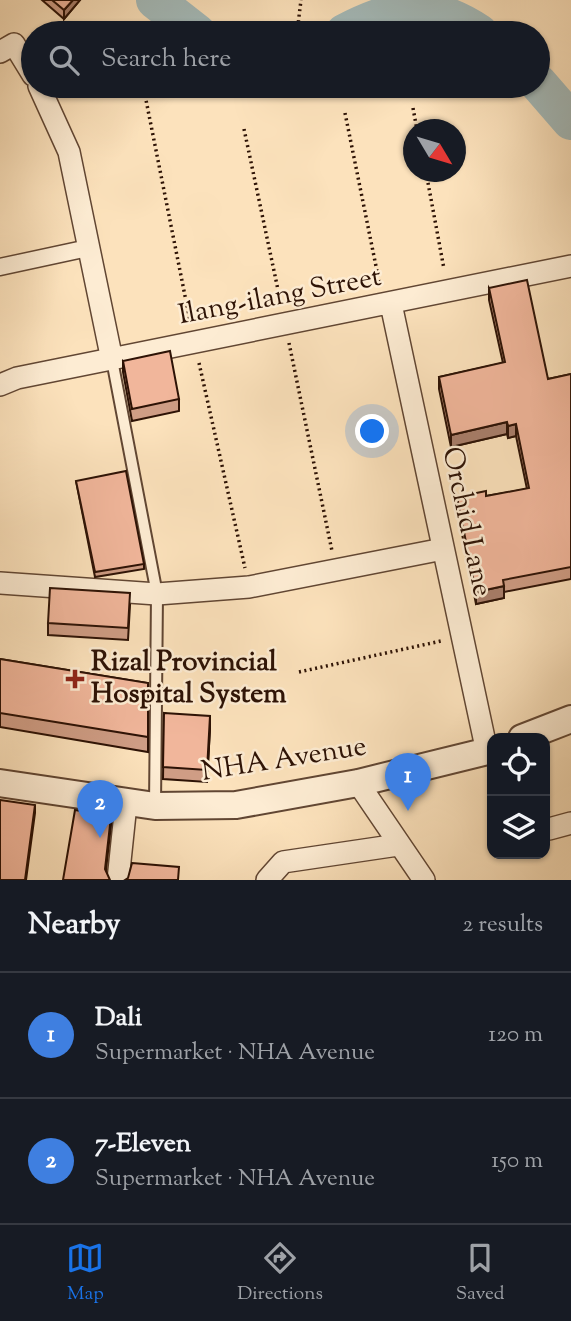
<!DOCTYPE html>
<meta charset="utf-8">
<style>
body{margin:0;font-family:"Sorts Mill Goudy",serif;background:#242831;color:#f1f3f6}
.controls{position:absolute;right:21px;bottom:21px;display:grid;overflow:hidden;border-radius:14px;box-shadow:0 2px 5px #0004}
.controls button{width:63px;height:63px;display:grid;place-items:center;padding:0;border:0;border-bottom:2px solid #363941;background:#171b24;color:#f1f3f6;font:35px sans-serif}
.compass{position:absolute;left:403px;top:119px;width:63px;height:63px;border-radius:50%;background:#171b24;box-shadow:0 2px 5px #0004;rotate:128deg}
.you{position:absolute;left:373px;top:432px;width:24px;height:24px;margin:-18px;border:5px solid #fff;border-radius:50%;background:#1a73e8;box-shadow:0 0 0 10px #1a73e833}
.badge{display:grid;place-items:center;width:46px;height:46px;border-radius:50%;background:#1a73e8;color:#fff;font-size:23px;font-weight:700}
.pin{position:absolute;translate:-50% -58px;filter:drop-shadow(0 2px 4px #0008)}
.pin::after{content:'';position:absolute;top:37px;width:24px;height:21px;background:inherit;clip-path:polygon(0 0,100% 0,50% 100%)}
.list{margin:0;padding:0;list-style:none}
h2{display:flex;justify-content:space-between;align-items:center;height:91px;margin:0;padding:0 28px;font-size:30px}
h2 small{font-size:23px;font-weight:400;color:#9ea1a6}
.list li{display:grid;grid-template-columns:46px 1fr auto;gap:21px;align-items:center;box-sizing:border-box;height:126px;padding:0 28px;border-top:2px solid #363941}
.list b{display:block;font-size:26px;white-space:nowrap}
.list p{margin:0;font-size:23px;white-space:nowrap;color:#9ea1a6}
.list em{font-size:23px;font-style:normal;color:#9ea1a6}
.icon{flex:none;width:38px;height:38px;fill:none;stroke:currentColor;stroke-width:2;stroke-linecap:round;stroke-linejoin:round}
.map{position:relative;flex:none;width:571px;height:880px;overflow:hidden}
.search{position:absolute;background:#171b24;box-shadow:0 2px 5px #0004;left:21px;right:21px;top:21px;height:77px;display:flex;align-items:center;gap:18px;box-sizing:border-box;padding:0 24px;border-radius:38px;color:#9ea1a6;font-size:26px}
.sheet{height:343px;background:#171b24}
nav{display:flex;justify-content:space-around;align-items:center;box-sizing:border-box;height:98px;border-top:2px solid #363941;background:#171b24;font-size:19px;color:#9ea1a6}
nav a{display:grid;justify-items:center;gap:4px}
nav .on{color:#1a73e8}
.map>svg:first-child{display:block}
</style>
<div class="map">
<svg width="571" height="880" viewBox="0 0 571 880">
<rect width="100%" height="100%" fill="#fce2bc"/>
<filter id="stains"><feTurbulence type="fractalNoise" baseFrequency=".00286" numOctaves="4"/><feColorMatrix values="0 0 0 0 .2 0 0 0 0 .09 0 0 0 0 .02 0 0 0 .5 -.17"/></filter>
<radialGradient id="worn" r=".72"><stop offset=".6" stop-color="#630" stop-opacity="0"/><stop offset="1" stop-color="#630" stop-opacity=".3"/></radialGradient>
<g fill="none" stroke-linecap="round" stroke-linejoin="round">
<!-- river -->
<path stroke="#a4bbbb" stroke-width="38" d="M155,0L197,33
M344,33C395,6 430,0 479,33
M538,83L571,121"/>
<!-- service casing -->
<g stroke="#614633" stroke-width="14">
<path id="service" d="M112,360L157,594L155,806"/>
</g>
<!-- pedestrian casing -->
<g stroke="#614633" stroke-width="19">
<path id="pedestrian" d="M0,267L88,248"/>
</g>
<!-- minor casing -->
<g stroke="#614633" stroke-width="24">
<path id="minor" d="M0,52L14,44L33,75
M39,86L69,152L112,360
M391,304L487,752
M0,385L17,378L571,266
M0,583L157,594L249,587L443,549
M358,783L424,880
M549,829L571,823
M118,880L126,804
M267,880L283,862L398,845"/>
</g>
<!-- tertiary casing -->
<g stroke="#614633" stroke-width="30">
<path id="tertiary" d="M522,738L571,719
M0,783L155,806L236,805L358,783L492,750"/>
</g>
<!-- path -->
<path stroke="#2d1205" stroke-width="3.5" stroke-dasharray="2 3.5" stroke-linecap="butt" d="M297,33L301,0
M144,90L190,321
M413,108L417,130
M345,113L380,286
M244,129L281,304
M426,172L444,269
M289,343L332,551
M199,363L245,568
M299,672L441,641"/>
<!-- service -->
<use href="#service" stroke="#fdecd3" stroke-width="10"/>
<!-- pedestrian -->
<use href="#pedestrian" stroke="#fdecd3" stroke-width="16"/>
<!-- minor -->
<use href="#minor" stroke="#fdecd3" stroke-width="21"/>
<!-- tertiary -->
<use href="#tertiary" stroke="#fdecd3" stroke-width="26"/>
</g>
<!-- wall -->
<path fill="#cf9d85" stroke="#2d1205" stroke-width="2" d="M42,0H80L64,19Z
M489,288L548,379L571,374V579L504,592V598L476,604L457,509V497L486,496L527,489L516,436L508,438L507,434L451,447L439,389V377L503,363L489,300Z
M123,361L179,399V411L132,421L123,372Z
M76,481L144,564V569L95,577Z
M130,605L128,640L48,635V623Z
M0,659L148,683V752L0,727Z
M164,713L210,728L207,782L163,779Z"/>
<!-- shaded-wall -->
<path fill="#a97f6c" stroke="#2d1205" stroke-width="2" d="M73,0H80L64,19V10Z
M507,422V434L451,447V435Z
M516,424V436L508,438V426Z
M504,586V598L476,604V592Z
M210,716V728L207,782V770Z
M35,805V813L26,880H25Z
M111,816V825L105,879V869Z"/>
<!-- building -->
<path fill="#f1b69b" stroke="#2d1205" stroke-width="2" d="M52,0H73L64,10Z
M527,280L548,379L571,374V567L503,580L504,586L476,592L457,497L486,491V496L529,488L516,424L508,426L507,422L451,435L439,377L505,362L489,288Z
M170,351L179,399L132,409L123,361Z
M126,471L144,564L95,572L76,481Z
M50,588L130,593L128,628L48,623Z
M0,659L148,683V737L0,713Z
M164,713L210,716L207,770L163,767Z
M0,800L35,805L25,880H0Z
M75,810L111,816L105,869L110,880H63Z
M132,863L179,867L178,880H125L128,878Z"/>
<!-- markers -->
<path fill="#8f2418" stroke="#fdecd3" stroke-width="2.5" d="M71.5 668.5h7v7h7v7h-7v7h-7v-7h-7v-7h7z"/>
<g text-anchor="middle" dominant-baseline="central" stroke-width="5" stroke-linejoin="round" paint-order="stroke">
<!-- street labels -->
<g font-size="28" fill="#2d1205" stroke="#fdecd3">
<text transform="translate(280 297) rotate(-11)">Ilang-ilang Street</text>
<text transform="translate(466 522) rotate(78)">Orchid Lane</text>
<text transform="translate(284 760) rotate(-9)">NHA Avenue</text>
</g>
<!-- poi labels -->
<g font-size="28" font-weight="bold" fill="#2d1205" stroke="#fdecd3" text-anchor="start">
<text x="91" y="663">Rizal Provincial<tspan x="91" dy="32">Hospital System</tspan></text>
</g>
</g>
<rect width="100%" height="100%" filter="url(#stains)"/>
<rect width="100%" height="100%" fill="url(#worn)"/>
</svg>
<div class="controls">
<button><svg class="icon" aria-label="locate" viewBox="0 0 24 24"><circle cx="12" cy="12" r="6"/><path d="M12 2v4M12 18v4M2 12h4M18 12h4"/></svg></button>
<button><svg class="icon" aria-label="layers" viewBox="0 0 24 24"><path d="M12 4l9 5-9 5-9-5zM3 14l9 5 9-5"/></svg></button>
</div>
<svg class="compass" viewBox="-18 -18 36 36"><path d="M0-13l5 13h-10z" fill="#e53935"/><path d="M0 13l5-13h-10z" fill="#9ea1a6"/></svg>
<div class="you"></div>
<div class="pin badge" style="left:408px;top:811px;background:#3f7fe0">1</div>
<div class="pin badge" style="left:100px;top:838px;background:#3f7fe0">2</div>
<div class="search"><svg class="icon" aria-label="search" viewBox="0 0 24 24"><circle cx="10" cy="10" r="6"/><path d="M15 15l6 6"/></svg>Search here</div>
</div>
<section class="sheet">
<h2>Nearby<small>2 results</small></h2>
<ul class="list">
<li><span class="badge" style="background:#3f7fe0">1</span><div><b>Dali</b><p>Supermarket · NHA Avenue</p></div><em>120 m</em></li>
<li><span class="badge" style="background:#3f7fe0">2</span><div><b>7-Eleven</b><p>Supermarket · NHA Avenue</p></div><em>150 m</em></li>
</ul>
</section>
<nav>
<a class="on"><svg class="icon" aria-label="map" viewBox="0 0 24 24"><path d="M3 6l6-2 6 2 6-2v14l-6 2-6-2-6 2zM9 4v14M15 6v14"/></svg>Map</a>
<a><svg class="icon" aria-label="directions" viewBox="0 0 24 24"><path d="M12 3l9 9-9 9-9-9zM9 14v-3h6M13 9l2 2-2 2"/></svg>Directions</a>
<a><svg class="icon" aria-label="saved" viewBox="0 0 24 24"><path d="M7 4h10v16l-5-4-5 4z"/></svg>Saved</a>
</nav>
